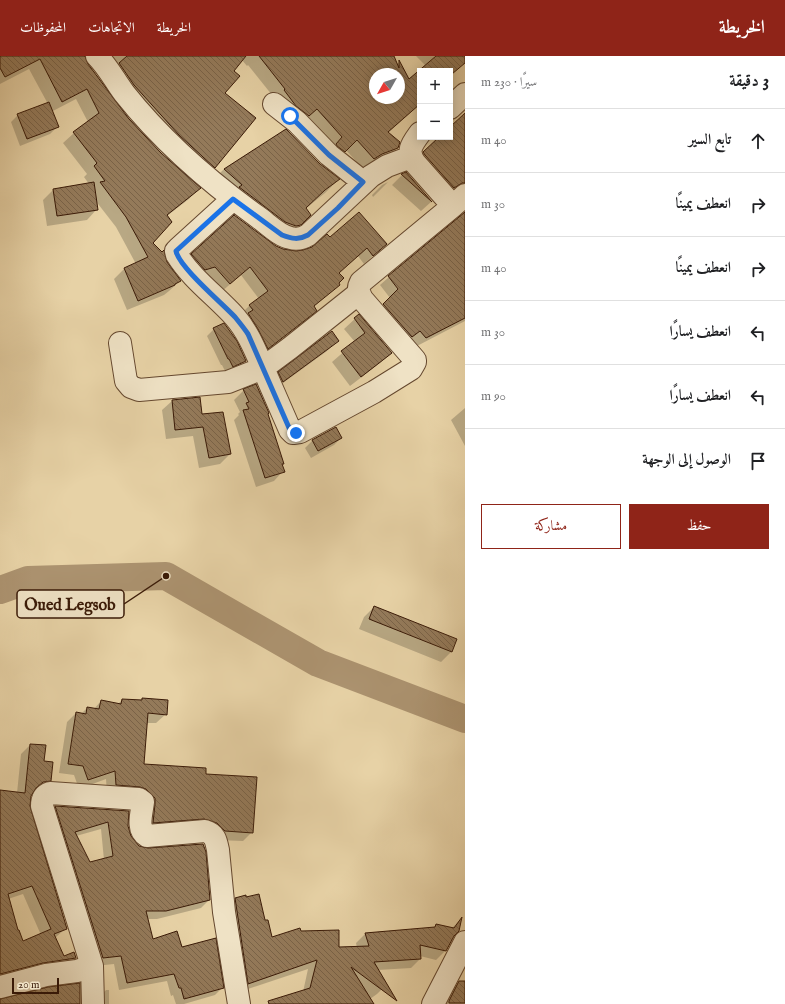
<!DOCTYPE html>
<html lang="ar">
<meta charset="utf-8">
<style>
body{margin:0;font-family:"IM FELL English",Amiri,serif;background:#f6f6f6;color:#202124;direction:rtl}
.controls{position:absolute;right:12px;top:12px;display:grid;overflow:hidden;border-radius:0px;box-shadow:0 2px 10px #0003}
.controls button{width:36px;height:36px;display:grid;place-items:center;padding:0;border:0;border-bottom:1px solid #e0e0e0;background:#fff;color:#202124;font:20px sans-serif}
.compass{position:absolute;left:369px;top:12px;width:36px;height:36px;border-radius:50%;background:#fff;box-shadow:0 2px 10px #0003;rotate:231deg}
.scale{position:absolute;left:12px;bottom:10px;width:47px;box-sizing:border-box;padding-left:4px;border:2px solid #3a1a07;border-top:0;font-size:11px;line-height:14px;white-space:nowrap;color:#3a1a07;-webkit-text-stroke:3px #efe2c5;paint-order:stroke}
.stop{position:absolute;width:12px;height:12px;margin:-9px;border:3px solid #1a73e8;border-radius:50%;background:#fff}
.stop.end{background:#1a73e8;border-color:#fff;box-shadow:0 1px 4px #0008}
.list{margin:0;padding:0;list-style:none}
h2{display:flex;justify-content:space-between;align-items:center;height:52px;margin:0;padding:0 16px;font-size:17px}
h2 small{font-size:13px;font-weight:400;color:#757577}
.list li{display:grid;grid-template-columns:26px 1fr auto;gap:12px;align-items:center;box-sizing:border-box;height:64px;padding:0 16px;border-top:1px solid #e0e0e0}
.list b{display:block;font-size:15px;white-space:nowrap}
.list em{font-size:13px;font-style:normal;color:#757577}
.actions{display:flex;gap:8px;padding:12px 16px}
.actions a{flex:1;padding:9px 0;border:1px solid #8f2418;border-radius:0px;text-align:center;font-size:14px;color:#8f2418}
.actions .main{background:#8f2418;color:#fff}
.icon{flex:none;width:22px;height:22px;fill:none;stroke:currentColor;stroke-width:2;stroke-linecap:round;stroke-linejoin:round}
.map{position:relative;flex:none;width:465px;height:948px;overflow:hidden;direction:ltr}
header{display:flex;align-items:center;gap:24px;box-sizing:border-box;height:56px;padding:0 20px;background:#8f2418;color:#fff}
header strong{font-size:19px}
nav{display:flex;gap:22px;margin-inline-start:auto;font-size:14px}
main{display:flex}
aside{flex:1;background:#fff}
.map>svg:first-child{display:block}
</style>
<header>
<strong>الخريطة</strong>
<nav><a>الخريطة</a><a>الاتجاهات</a><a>المحفوظات</a></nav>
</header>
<main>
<aside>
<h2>3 دقيقة<small>سيرًا · 230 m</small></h2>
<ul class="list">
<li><svg class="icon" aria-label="ahead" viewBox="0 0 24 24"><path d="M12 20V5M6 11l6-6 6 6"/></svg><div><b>تابع السير</b></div><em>40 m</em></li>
<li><svg class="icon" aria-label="right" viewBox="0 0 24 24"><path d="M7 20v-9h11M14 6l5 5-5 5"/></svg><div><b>انعطف يمينًا</b></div><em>30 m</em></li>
<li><svg class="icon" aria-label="right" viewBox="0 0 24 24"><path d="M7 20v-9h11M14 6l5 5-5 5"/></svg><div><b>انعطف يمينًا</b></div><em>40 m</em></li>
<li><svg class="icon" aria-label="left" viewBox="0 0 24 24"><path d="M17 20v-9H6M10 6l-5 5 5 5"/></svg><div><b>انعطف يسارًا</b></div><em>30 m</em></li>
<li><svg class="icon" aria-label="left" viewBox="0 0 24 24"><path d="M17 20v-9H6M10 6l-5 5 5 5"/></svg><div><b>انعطف يسارًا</b></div><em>90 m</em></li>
<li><svg class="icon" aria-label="arrive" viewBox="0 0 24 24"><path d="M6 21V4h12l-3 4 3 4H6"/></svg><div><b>الوصول إلى الوجهة</b></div></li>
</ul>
<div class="actions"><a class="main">حفظ</a><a>مشاركة</a></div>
</aside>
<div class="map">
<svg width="465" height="948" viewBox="0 0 465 948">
<defs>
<pattern id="building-back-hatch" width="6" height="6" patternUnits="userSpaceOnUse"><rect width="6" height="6" fill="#947a5a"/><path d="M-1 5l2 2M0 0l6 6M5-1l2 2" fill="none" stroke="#7a6348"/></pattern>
</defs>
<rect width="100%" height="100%" fill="#e7d2a6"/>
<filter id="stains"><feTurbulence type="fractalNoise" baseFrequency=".005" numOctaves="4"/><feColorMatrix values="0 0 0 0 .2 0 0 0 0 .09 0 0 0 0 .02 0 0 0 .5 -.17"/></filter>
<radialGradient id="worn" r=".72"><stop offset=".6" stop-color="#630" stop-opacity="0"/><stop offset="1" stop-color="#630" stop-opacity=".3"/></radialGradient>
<!-- shadow -->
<path fill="#0003" fill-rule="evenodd" d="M0,0H84V3L114,46L160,97L199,132L189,143L167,160L152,187L180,225L169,235L164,239L127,254L114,223L125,212L136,208L116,171L95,144L97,153L87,164L47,170L43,144L53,134L89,128L84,121L87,118L63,87L74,77L88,66L76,43L51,56L57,71L50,78L20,90L11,66L18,59L48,48L29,13L0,28Z
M93,0H393L396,8L399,7L409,24L420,15V48L388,77L397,92L387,103L363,113L346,94L334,105L276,44L248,9L247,10L242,4L233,15L224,37L214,111L204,122ZM375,18H399V42H375Z
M416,0H465V6L450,20V15H420L426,10Z
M465,59V139L452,135L415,104L440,81H450V72Z
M285,74L319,109L338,124L325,137L305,153L310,159L286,182L211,126L224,113Z
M406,117L431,146L421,155L392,129L402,119Z
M388,126L373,141L372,139L382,129Z
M465,157V265L417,290L375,258L390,242L380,229L389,221Z
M330,183L386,188L364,208L358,200L339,217L338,227L339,229L313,251L316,254L307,263L259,300L241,258L249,250L259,243L241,219L221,236L184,207L192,198L275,190L283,194L296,196L303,195Z
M358,260L391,297L380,307L350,330L332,306L355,286L344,273Z
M214,273L245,305L238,312L226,317L222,309H221L207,280Z
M338,284L327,295L272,335L269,327L279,317Z
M256,329L283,407L281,409L283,415L274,425L256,431L234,364L239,359L238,358L240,356L234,344L244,334Z
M172,345L201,359L230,398L220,408L199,412L193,380L166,383L162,354Z
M465,352V390L451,364Z
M341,382L334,389L311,402L305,392L312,385Z
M374,551L452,595L441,606L359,573L364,561Z
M142,643L166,658L156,667H147L143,709L205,719L252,776L243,785L216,784L145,776L147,757L107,738L106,723L79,733L74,719L59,717L67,666L76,657L81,658L87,652L94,653L101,645L118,648L122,644L140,645Z
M30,689L43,705L50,724L41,733L33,735L30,740L28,750L66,872L55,882L63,902H75L66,911L0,924V735L17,737L21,698ZM23,838L41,879L22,887L8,843Z
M55,751L127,770L130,780L138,791L209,844L201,852L157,863H146L152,885L223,931L215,939L184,948H176L173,939L171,940L167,925L119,934L114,908L95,910L48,759ZM101,773L104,804L89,808L76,780Z
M236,843L265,865L272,882L300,876L338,892H357L356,887L365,878L433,873L436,869L452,872L461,863L445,895L436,904L420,900V903L411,912L378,914L387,928L377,938L370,943L373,948H281L303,936L308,913L239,936L226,852Z
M459,926H465V948H445L452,934Z
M106,934H109V948H96V944Z"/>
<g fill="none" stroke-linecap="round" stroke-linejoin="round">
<!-- river -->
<path stroke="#ac9370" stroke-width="28" d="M0,534L28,524L166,520L318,607L465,663"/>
</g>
<!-- building -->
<path fill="url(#building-back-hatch)" stroke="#3a1a07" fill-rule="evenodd" d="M0,0H85L88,8L129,63L161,97L201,132L167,159L172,166L153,187L162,196L164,194L167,206L181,225L175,228V229L138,245L124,212L148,201L126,161L100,126L105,125L94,110L97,107L73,76L99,57L87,33L62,46L40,3L5,21L0,12Z
M127,0H246L234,15L240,20L225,37L256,62L215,112L179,79L134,29L119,7Z
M259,0H394L399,12V4L409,23L436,0H465V7L452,18L450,15H420V48L388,76L400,86L398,92L382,98L374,103L357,84L345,96L337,90L336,88L342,81L317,53L309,60L296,50L284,34L285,33ZM375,18H399V42H375Z
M49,46L59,71L27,83L17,58Z
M465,57V127H462L454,132L425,99L423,96L439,81H450V71Z
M286,73L320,108L340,123L325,134L306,152L311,159L301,169L296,170L285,166L239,131L242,129L224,113Z
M406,116L432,146L401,118Z
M94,126L98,154L57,160L53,133Z
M359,156L387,188L373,200L367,192L339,217L344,222L339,227L340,229L314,250L317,255L268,293L258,273L248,257L253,254L249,249L268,235L250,211L230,228L215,211L205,214L191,198L234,159L276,190L283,193L296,195L303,194L312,191L327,178L330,181Z
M465,156V262L426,282L420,275L412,281L383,248L398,233L388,220Z
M359,258L392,297L361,321L341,295L365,277L354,262Z
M224,267L237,285L246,305L233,311L229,303H228L213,272Z
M332,275L339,285L283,326L278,316Z
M256,328L269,357L268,358L284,408H282L285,416L265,422L243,354L249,353L246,347L249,346L243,333Z
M200,341L202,358L223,356L231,398L209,402L203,371L175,374L172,344Z
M336,371L342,382L318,395L312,384Z
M374,550L457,583L452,596L369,563Z
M142,642L168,644L167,659L148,657L144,708L206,712V718L257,721L253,777L225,775L217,767L204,763L153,767L155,748V742L146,733L140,731L116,729L115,715L88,724L83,710L68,708L76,656L86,658L87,651L99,653L101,644L121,648L122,643L142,644Z
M30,688L46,689L44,705L53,706L51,725L43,726L36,732L31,740L30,750L67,873L54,878L64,900L74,896L76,902L43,907L0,918V734L25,737ZM32,830L51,873L23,885L19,874H18L8,838Z
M55,750L129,755L128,770L131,780L139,790L148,792L203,788L206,796L210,844L166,855H146L153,883L177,875L182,891L216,882L224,932L184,943L181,932H179L174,918L127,927L121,900L103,902ZM108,766L113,800L90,806L75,776Z
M259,838L265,864H268L272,881L300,872L301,875L339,874V891L369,890L365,877L435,871L436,868L454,872L462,861L459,875L454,880L446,895L420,889L421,903L374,906L397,945L351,911L374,948H269L268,945L310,932L317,904L248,928L235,842L246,839V841Z
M459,925H465V947H449V945Z
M80,927V948H0V943L48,931Z"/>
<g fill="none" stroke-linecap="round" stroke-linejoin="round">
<!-- minor casing -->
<g stroke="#65482f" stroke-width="24">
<path id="minor" d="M97,0C108,11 115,25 124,37C162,85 208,125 258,161C268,168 279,180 291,182C297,184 303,182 308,179L371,120L387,110L411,101
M274,48L297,66L329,99L363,126
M450,52L465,38
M420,77C412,88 406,95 415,107L453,150L465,139
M359,237L290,292L263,312L290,374L293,377L300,376L374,336L411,313L415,306V304L362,243C359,237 357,233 361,226L453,150
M120,287L126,325L131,331L139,334L228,326L263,312C255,294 248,276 235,261C216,240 192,223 177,199L176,195L178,193L233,143
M92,910L42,750C42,744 44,739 50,737L139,743L143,746C142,756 136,774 147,780L205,775C215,778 216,784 218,794L224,856L239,948
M0,931L46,919L77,915L92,910L93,948
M433,948L465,886"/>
</g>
<!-- minor -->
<use href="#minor" stroke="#efe2c5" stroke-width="22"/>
</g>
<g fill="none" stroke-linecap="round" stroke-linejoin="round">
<!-- route -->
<path stroke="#1a73e8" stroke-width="5" d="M290,60L329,99L363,126L338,152L308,179C299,184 292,183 282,179L233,143L176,195C179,211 222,247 235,261C239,266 244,272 248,278L290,374L293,377H296"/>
</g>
<!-- callouts -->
<path fill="none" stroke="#3a1a07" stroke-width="1.5" d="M166 520L124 548"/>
<circle fill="#3a1a07" stroke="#efe2c5" stroke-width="1.5" cx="166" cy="520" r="4"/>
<rect fill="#efe2c5" stroke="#3a1a07" stroke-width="1.5" x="17" y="534" width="107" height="28" rx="4"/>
<g font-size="16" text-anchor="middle" font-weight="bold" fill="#3a1a07">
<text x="70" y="554">Oued Legsob</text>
</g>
<rect width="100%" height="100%" filter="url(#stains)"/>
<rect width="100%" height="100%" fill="url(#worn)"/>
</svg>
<div class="controls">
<button>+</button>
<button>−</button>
</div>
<svg class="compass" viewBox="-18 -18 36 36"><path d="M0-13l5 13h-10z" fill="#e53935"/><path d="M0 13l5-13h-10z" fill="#757577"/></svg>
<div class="scale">20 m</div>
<div class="stop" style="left:290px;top:60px"></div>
<div class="stop end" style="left:296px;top:377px"></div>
</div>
</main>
